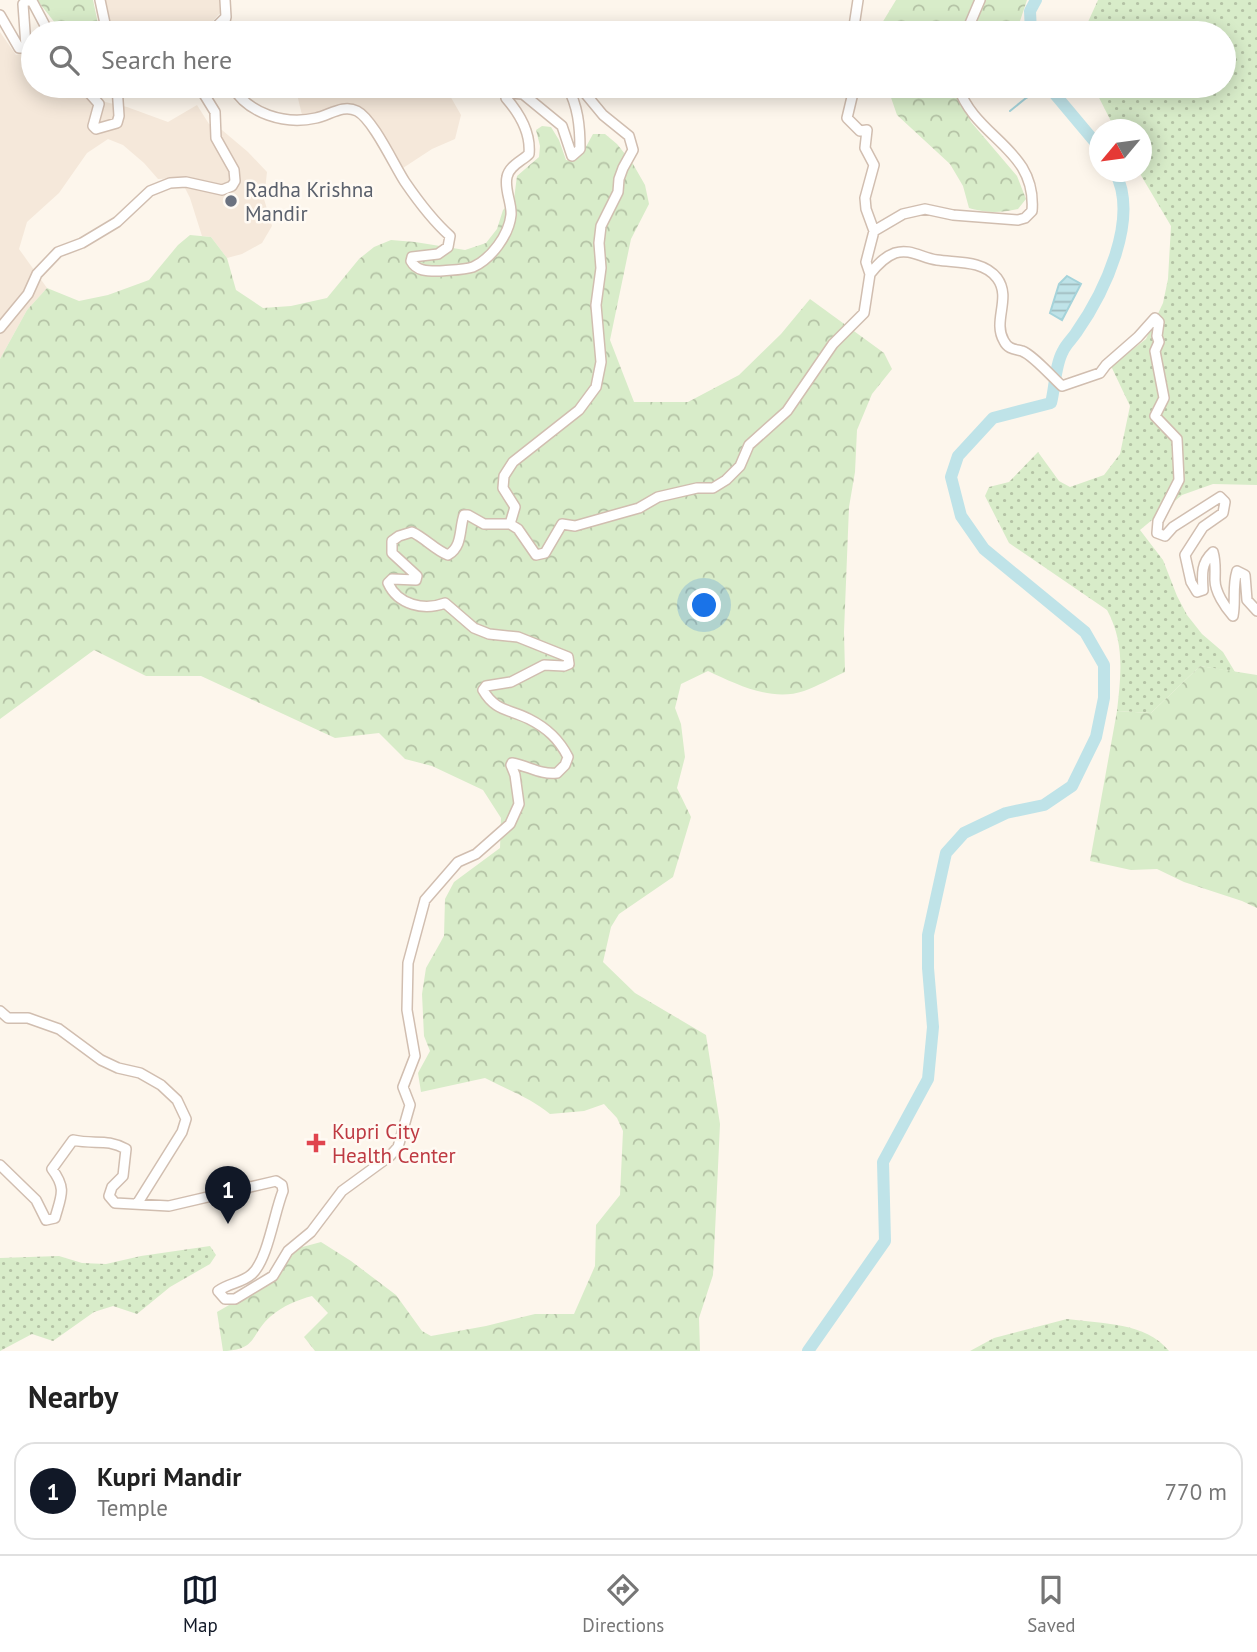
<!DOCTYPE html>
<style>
body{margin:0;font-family:"PT Sans",sans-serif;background:#f6f6f6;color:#222}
.compass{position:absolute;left:1089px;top:119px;width:63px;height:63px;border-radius:50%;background:#fff;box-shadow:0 4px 18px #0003;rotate:241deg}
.you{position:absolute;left:705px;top:606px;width:24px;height:24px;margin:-18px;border:5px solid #fff;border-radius:50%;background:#1a73e8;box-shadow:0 0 0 10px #1a73e833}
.badge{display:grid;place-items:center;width:46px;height:46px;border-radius:50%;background:#111827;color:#fff;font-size:23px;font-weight:700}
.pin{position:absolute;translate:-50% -58px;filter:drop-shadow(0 2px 4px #0008)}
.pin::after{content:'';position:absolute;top:37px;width:24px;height:21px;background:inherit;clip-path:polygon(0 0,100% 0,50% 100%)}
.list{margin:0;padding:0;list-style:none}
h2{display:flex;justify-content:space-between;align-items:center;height:91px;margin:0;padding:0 28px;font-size:30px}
h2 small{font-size:23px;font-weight:400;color:#767676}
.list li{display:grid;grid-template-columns:46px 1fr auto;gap:21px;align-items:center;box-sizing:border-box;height:98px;margin:0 14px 14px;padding:0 14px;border:2px solid #e0e0e0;border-radius:21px}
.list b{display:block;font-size:26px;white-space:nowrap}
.list p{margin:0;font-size:23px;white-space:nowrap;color:#767676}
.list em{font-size:23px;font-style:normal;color:#767676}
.icon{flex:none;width:38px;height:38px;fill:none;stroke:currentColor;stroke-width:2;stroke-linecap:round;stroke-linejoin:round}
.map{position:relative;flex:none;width:1257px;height:1351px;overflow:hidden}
.search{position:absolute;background:#fff;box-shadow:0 4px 18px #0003;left:21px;right:21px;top:21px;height:77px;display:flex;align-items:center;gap:18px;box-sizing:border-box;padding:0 24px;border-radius:38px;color:#767676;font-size:26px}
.sheet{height:203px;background:#fff}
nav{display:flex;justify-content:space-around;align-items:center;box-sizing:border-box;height:98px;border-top:2px solid #e0e0e0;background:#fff;font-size:19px;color:#767676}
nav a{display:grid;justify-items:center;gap:4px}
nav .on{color:#111827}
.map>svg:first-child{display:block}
</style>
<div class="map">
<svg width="1257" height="1351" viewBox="0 0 1257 1351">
<defs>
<pattern id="green-dots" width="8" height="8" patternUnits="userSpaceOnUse" patternTransform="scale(1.75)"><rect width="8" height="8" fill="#d8ecc9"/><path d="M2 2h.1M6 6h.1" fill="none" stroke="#b4c2a5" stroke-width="1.8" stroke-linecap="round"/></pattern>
<pattern id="forest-crowns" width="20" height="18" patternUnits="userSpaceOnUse" patternTransform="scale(1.75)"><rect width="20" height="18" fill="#d8ecc9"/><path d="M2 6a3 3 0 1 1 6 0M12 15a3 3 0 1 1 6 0" fill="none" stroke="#b4c2a5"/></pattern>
<pattern id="water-rules" width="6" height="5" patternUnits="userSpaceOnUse" patternTransform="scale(1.75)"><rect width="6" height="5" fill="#bfe3e8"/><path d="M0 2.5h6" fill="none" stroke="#a0bbbe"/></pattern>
</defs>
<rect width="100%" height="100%" fill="#fdf6ec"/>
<!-- residential -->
<path fill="#f5e8da" d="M103,0H220L221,12L202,33H114Z
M0,32L16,55L33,50V86H77L88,98L127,107L168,122L197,105L209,124L222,130L248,152L267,172L264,199L272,226L262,243L242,254L227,258L211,237L202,236L190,198L180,178L158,179L144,163L123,145L108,139L87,153L59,193L27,222L19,249L47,288L27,310L0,359Z
M295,86H440L445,87L461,115L455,139L432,149L403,168L365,110L350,103L316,115H302Z"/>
<!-- green -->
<path fill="url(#green-dots)" d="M1098,0H1257V485L1213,484L1182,495L1140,530L1163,560L1177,596L1187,615L1202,634L1223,652L1235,672L1200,666L1151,713L1117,711C1121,675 1125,643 1107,610L1009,543L985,496L989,487L1009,482L1038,452L1059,481L1070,487L1104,475L1120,454L1130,406L1111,366L1146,339L1163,303L1168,279L1171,226L1139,172H1142V130L1115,129L1093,86H1224V33H1083Z
M210,1246L216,1255L210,1264L170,1287L137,1314L113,1306L94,1312L53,1341L32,1334L0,1351V1258L59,1256L82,1263L106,1264L141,1256Z
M1067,1319C1102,1324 1146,1322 1169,1351H970L994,1338Z"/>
<!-- forest -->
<path fill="url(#forest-crowns)" d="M37,0H93L100,33H63Z
M896,0H1027L1016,33H876Z
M887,86H953L971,122L1017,176L1026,199L1018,209C999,213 987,213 969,208L963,186L950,164L897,115Z
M542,126L551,127L559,140L566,160L575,161L582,154L593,134H605L617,144L633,164L645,185L649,204L631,239L610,340L634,402H688L739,375L781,334L810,299L884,353L892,369L872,394L857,430L855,472L849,507L844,632L845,672C832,678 818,686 804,691C772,702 738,685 708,671L681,684L675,708L681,724L685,757L677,788L691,817L673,877L619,914L611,927L603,962L635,993L706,1035L720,1124L713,1275L699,1318L700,1351H315L304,1337L328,1313L312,1296C297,1300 283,1306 271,1316C250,1334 258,1350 223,1351L217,1312L278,1277L295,1249L321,1242L351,1261L396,1295L422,1331L431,1336L486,1326L535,1314H574L595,1266L596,1225L620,1195L623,1131L617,1118L604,1104L584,1111L550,1114C531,1098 508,1090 485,1078L421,1092L418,1073L430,1051L424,1036L422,994L426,968L444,936L445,899L454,882L500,848L501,818L483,790L432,766L405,759L379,733L335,738L201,676H146L94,650L0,719V359L27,310L47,288L79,301L108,295L149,280L178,245L190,235L211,237L227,258L236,290L263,308L291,306L327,298L359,259L374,247L391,240L415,242L465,250L486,243L497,229L503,210L514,199L517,176L539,157L540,146L536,130Z
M1200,666L1257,675V908L1242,901L1184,882L1157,869L1131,870L1090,861L1117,711L1151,713Z"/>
<!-- water -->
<path fill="url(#water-rules)" stroke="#a5d3da" stroke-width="2" d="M1067,276L1081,284L1062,320L1050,313L1059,284Z"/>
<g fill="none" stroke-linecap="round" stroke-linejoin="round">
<!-- stream -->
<path stroke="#a5d3da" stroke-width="2" d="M991,87L993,86
M1010,111L1026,98L1048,86"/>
<!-- river -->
<path stroke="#bfe3e8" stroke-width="12" d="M1031,33L1030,11L1036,0
M1048,86L1100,148
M808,1351L885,1241L883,1162L928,1079L933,1027L928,968V935L946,853L964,833L1006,813L1044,805L1072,786L1096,737L1104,698V665L1085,632L984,549L961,516L951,477L958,456L993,418L1051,403C1055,388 1055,365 1063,351C1066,344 1072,339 1076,333C1104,293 1140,219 1115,172"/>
<!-- minor casing -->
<g stroke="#d1beb0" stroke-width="12">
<path id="minor" d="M100,0L107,33
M0,15L19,48H23L26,46L23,4L26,1H32L49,33
M210,33L226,17
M222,33L226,17L225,0
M853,33L858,0
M966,33L980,0
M83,86L99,104L93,126L96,129L117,123L119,116L117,86
M232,86C248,114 285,125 316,118C330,115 343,104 357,111C373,119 395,167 405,182C418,201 432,220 450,236L448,247L438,254L412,257L411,261C417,272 429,271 440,271C449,270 464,270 473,267C491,259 509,235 511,215C512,203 504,189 507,177C509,166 522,161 529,154C531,133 519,113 506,98L507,93L523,94L562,126L572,156L580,149C580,126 578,106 567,86
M848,86L852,97L847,118L860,131L867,130L865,148L874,165L865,198L866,209L874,231
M870,274C877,265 884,257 895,253C910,248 922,258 937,260C957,263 983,260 997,278C1012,298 992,321 1004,341C1008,349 1014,349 1022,351C1033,355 1052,377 1062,386L1100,373L1106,365L1138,337L1155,318L1159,322L1157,336L1159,342L1155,351L1164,398L1155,416L1177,439L1179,480L1158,521L1157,533L1165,536L1173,527L1220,497L1225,502L1223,513L1203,527L1185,555L1191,582L1197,592L1203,590C1202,574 1201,563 1213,552C1216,562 1215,570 1215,580C1215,592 1225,607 1233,616C1236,601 1232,587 1237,571L1245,575L1247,600L1257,611
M0,328L28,294L37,274L58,252L82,243L117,222L150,191L170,183L186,182L222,190L232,186L235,181L234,170L216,138L215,112L199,86
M510,524L515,507L503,488L504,476L513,462L579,410L596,387L601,362L596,305L601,268L599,243L601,226L618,192L619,179L623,168L633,150L629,136L603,115L579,86
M0,1011L8,1018H28L59,1029L101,1060L118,1068L140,1073L161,1085L177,1100L186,1119L182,1132L137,1204
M0,1165L36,1200L46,1220L55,1218C61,1196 67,1189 52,1169L73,1140C95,1145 106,1138 126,1149L123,1176L112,1187L109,1196L115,1203L169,1206L276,1181L282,1185L283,1191C274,1213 268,1259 252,1274C242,1283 229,1283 218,1291L225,1299H235L273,1276L288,1251L311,1232L342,1191L390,1156L398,1147L410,1105L403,1087L415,1056L407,1010L408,963L425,900L458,862L476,854L510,824L519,804L515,775L511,765L512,763C529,766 540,775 557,773L565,765L568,757C559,739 547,728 529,719C509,709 495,711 483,690L486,686L511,682L544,665L564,666L569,664L568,657L518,637L489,634L474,628L445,603C424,611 398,605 388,583L392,579L416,580L417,576L392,553V541L399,536L412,532C425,538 435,550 448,555C463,546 459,529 464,515H468L484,524H510L518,529L536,555L545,553L562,524L575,526L639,508L658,497L697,488H713L726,480L740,466L749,445L787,411L833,344L864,313L870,274L866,262L874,231L903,214L925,209L953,215L1018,220L1025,218L1032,211C1037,148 975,139 958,86"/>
</g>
<!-- minor -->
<use href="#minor" stroke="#fff" stroke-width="9"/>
</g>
<!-- markers -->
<circle fill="#6b7280" stroke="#fffaf3" stroke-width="2.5" cx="231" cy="201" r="7"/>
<path fill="#e0444e" stroke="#fffaf3" stroke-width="2.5" d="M312.5 1132.5h7v7h7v7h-7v7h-7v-7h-7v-7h7z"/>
<g text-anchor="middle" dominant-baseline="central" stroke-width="5" stroke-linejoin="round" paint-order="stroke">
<!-- worship labels -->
<g font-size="21" fill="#5b616d" stroke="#fffaf3" text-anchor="start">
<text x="245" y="189">Radha Krishna<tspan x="245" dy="24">Mandir</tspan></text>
</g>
<!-- health labels -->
<g font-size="21" fill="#be3a42" stroke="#fffaf3" text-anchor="start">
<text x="332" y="1131">Kupri City<tspan x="332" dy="24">Health Center</tspan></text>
</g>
</g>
</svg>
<svg class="compass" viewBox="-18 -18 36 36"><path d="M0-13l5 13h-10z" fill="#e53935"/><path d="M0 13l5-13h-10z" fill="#767676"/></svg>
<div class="you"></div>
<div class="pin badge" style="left:228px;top:1224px">1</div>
<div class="search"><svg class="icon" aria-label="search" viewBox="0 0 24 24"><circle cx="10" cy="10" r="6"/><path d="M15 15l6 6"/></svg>Search here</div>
</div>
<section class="sheet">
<h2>Nearby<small></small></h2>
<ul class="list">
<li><span class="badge">1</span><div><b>Kupri Mandir</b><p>Temple</p></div><em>770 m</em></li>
</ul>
</section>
<nav>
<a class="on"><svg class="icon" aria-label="map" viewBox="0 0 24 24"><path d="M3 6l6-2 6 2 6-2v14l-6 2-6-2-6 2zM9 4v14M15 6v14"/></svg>Map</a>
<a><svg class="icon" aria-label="directions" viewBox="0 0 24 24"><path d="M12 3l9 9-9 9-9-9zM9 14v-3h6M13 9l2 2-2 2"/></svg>Directions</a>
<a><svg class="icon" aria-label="saved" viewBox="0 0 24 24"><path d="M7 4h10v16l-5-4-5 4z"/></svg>Saved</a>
</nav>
